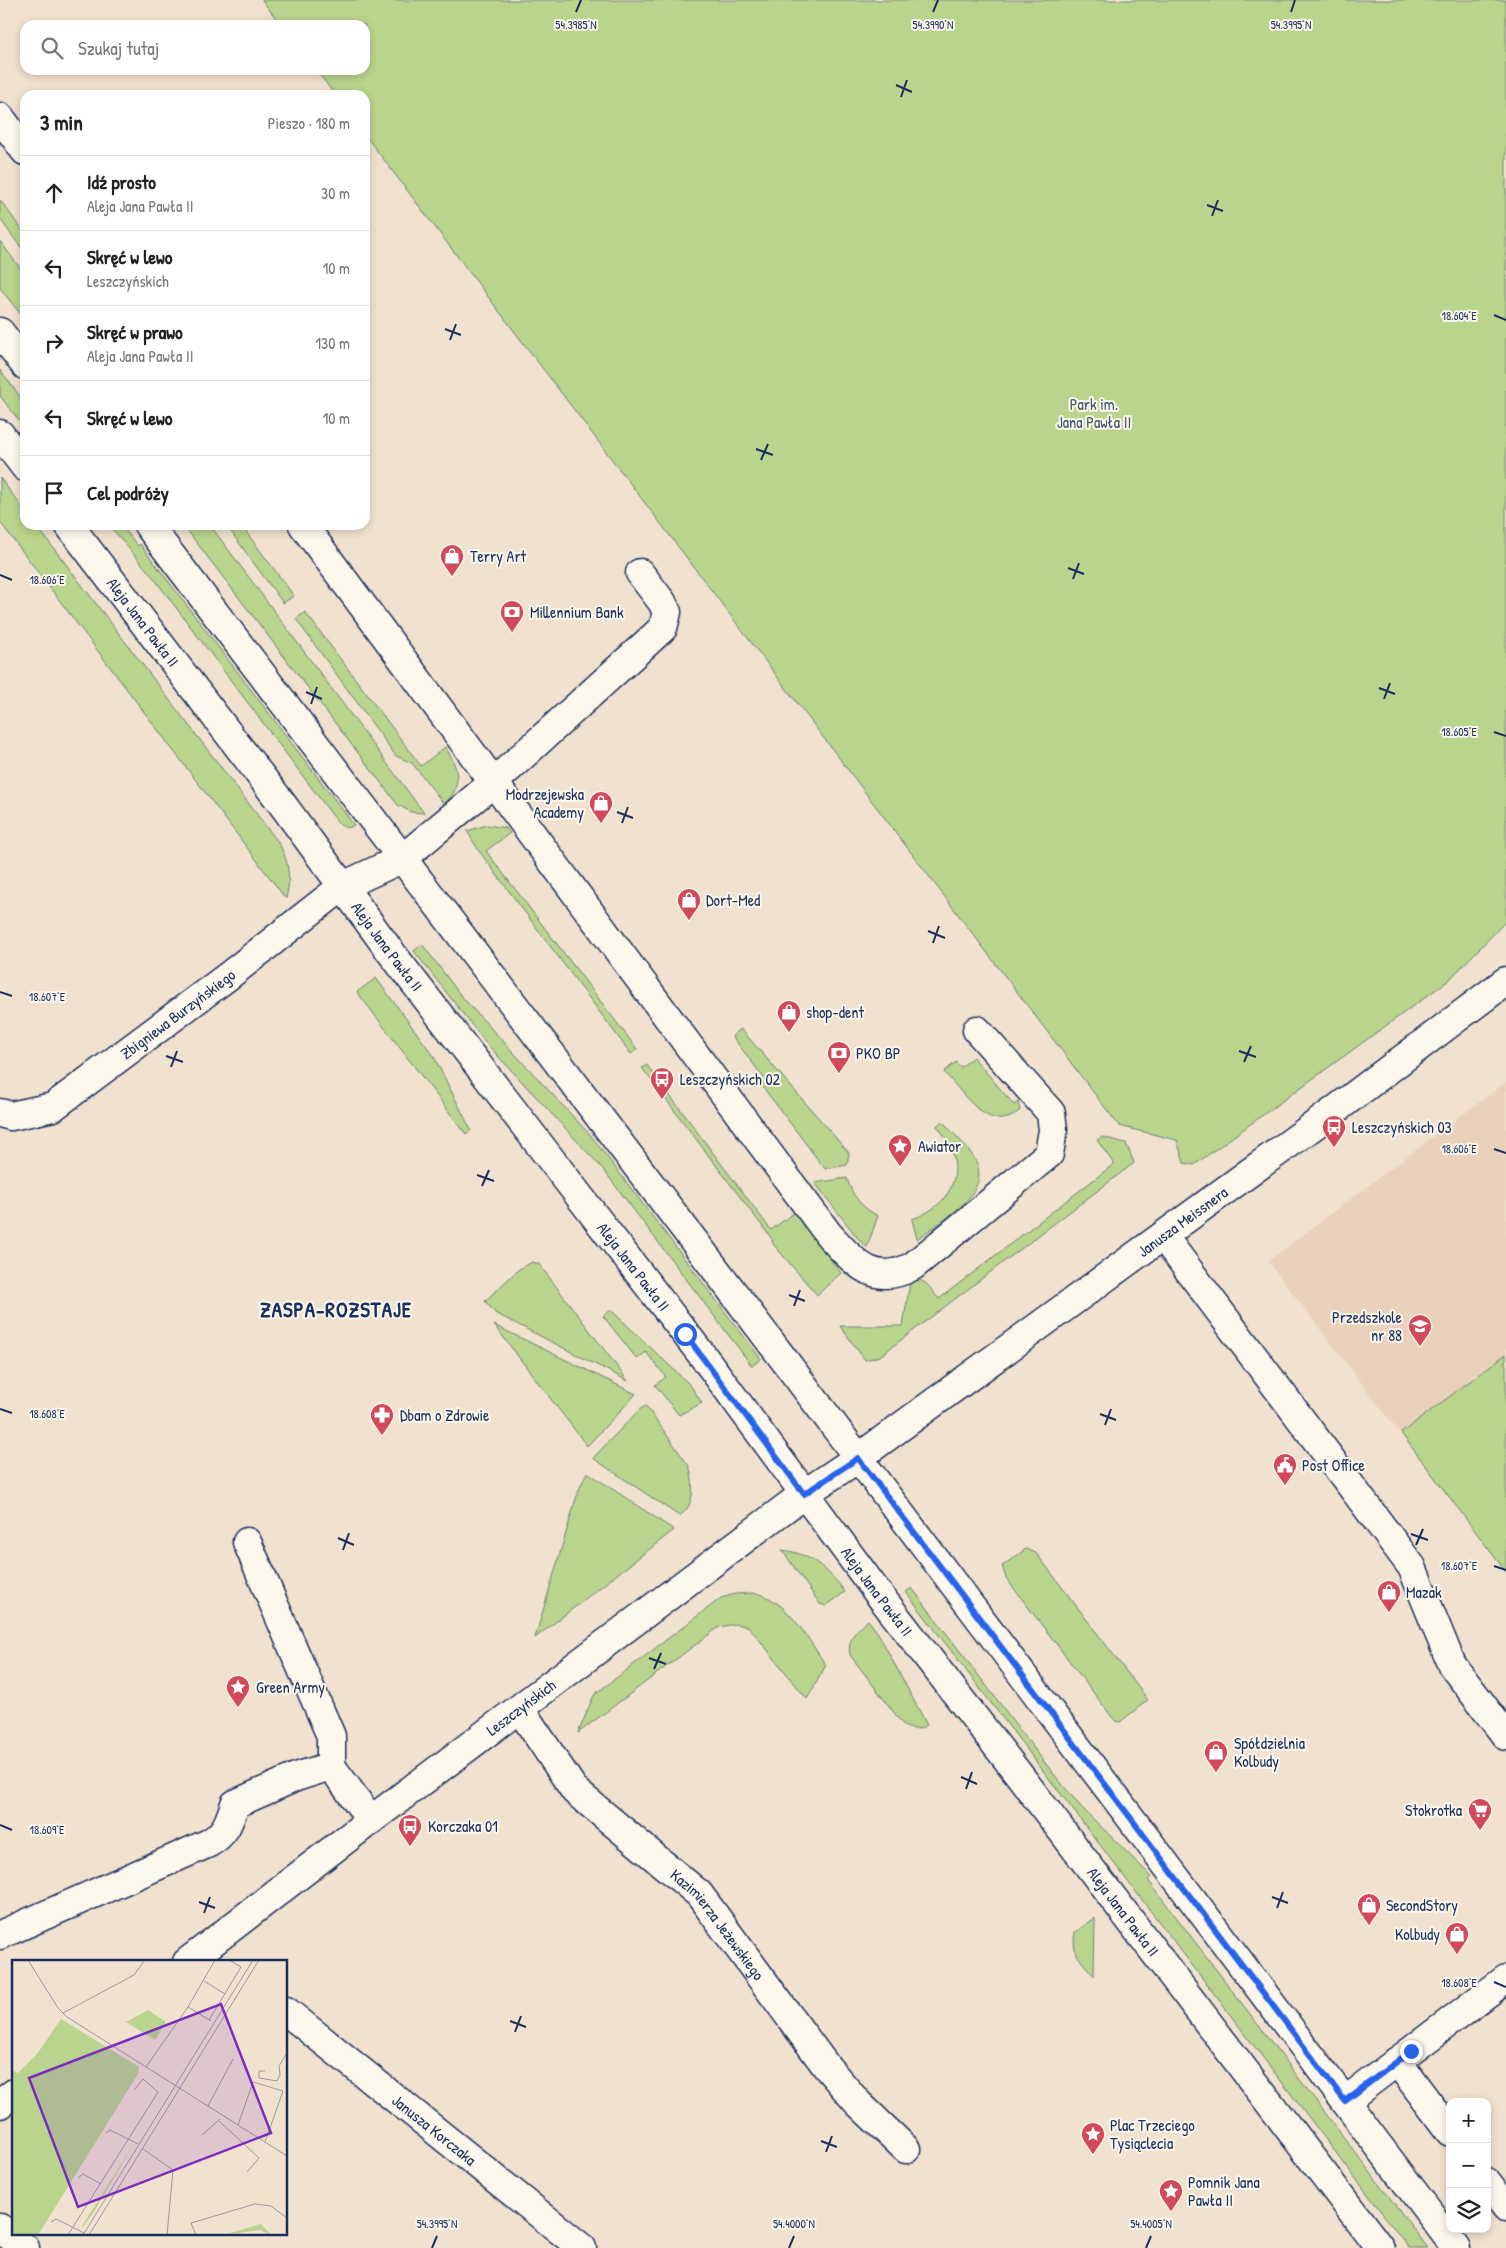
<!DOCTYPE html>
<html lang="pl">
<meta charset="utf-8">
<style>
body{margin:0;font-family:"Patrick Hand",sans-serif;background:#f2f2f2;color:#222}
.controls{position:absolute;right:15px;bottom:15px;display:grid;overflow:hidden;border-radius:10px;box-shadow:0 2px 8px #0003}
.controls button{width:45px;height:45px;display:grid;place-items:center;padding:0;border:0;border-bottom:1px solid #e0e0e0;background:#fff;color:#222;font:25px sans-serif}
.stop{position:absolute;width:15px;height:15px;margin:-11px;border:4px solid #2563eb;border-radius:50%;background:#fff}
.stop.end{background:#2563eb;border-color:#fff;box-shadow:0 1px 5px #0008}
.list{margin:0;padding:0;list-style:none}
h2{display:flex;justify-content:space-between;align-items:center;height:65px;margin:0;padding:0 20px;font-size:21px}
h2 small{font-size:16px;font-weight:400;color:#767676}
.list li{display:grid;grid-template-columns:32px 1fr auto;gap:15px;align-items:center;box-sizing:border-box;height:75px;padding:0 20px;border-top:1px solid #e0e0e0}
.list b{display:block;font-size:19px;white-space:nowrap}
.list p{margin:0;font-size:16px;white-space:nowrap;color:#767676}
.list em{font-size:16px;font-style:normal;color:#767676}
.icon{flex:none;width:28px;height:28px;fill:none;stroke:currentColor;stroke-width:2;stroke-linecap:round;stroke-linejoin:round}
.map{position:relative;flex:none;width:1506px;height:2248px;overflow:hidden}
.search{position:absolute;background:#fff;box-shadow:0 2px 8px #0003;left:20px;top:20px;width:350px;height:55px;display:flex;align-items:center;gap:12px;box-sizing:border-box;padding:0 18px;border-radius:15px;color:#767676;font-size:19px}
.panel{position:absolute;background:#fff;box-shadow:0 2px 8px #0003;left:20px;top:90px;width:350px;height:440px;border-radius:15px}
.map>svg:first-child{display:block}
</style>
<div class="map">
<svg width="1506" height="2248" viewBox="0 0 1506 2248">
<rect width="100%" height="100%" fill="#f1e1cf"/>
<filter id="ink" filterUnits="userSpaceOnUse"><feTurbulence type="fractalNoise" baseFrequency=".02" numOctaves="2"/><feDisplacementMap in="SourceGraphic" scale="10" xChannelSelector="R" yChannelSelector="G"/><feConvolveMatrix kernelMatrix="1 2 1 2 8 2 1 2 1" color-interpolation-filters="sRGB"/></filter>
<g filter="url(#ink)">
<!-- built -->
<path fill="#ead1bb" d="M1506,1082V1572L1268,1261Z"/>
<!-- green -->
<path fill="#b9d48c" stroke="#6a8275" d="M262,0H1506V921L1449,980L1194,1165L1184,1163L1177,1140L1119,1126L365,135V95H335L316,70H365V25H281Z
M0,200L25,234V253L0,219Z
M0,241L25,275V320L0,288Z
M0,370L25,403V428L0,396Z
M0,478L25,511V525H36L278,842C289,860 291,878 286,899L0,522Z
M109,525H121L138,546L140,544L354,825C349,829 344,828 339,824L153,577Z
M183,525H210L424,813L411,812L398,805Z
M226,525H241L294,596L283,603Z
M305,612L421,766L445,747C458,765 464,788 444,804L412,763L396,756L296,619Z
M487,825L506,828L510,833L486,851L637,1049L631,1054L479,851L467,831Z
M422,944L462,997L592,1137L761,1359L752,1366L602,1168L485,1042L414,951Z
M376,978L433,1055L471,1130L466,1134L357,992Z
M741,1029L849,1153L847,1165L825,1169L759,1082L764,1078L732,1036Z
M973,1057L1014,1105L1018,1102L1020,1110C991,1139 963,1092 944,1072L956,1062L961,1067Z
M647,1065L771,1230L795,1212L841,1273L817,1295L773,1244L772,1239L642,1068Z
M942,1121C952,1132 964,1143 973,1156C997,1192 941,1221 917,1239L912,1219C958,1203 968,1163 937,1126Z
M1102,1137L1126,1143L1134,1163L880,1356L865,1360L840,1326H903L910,1282C925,1275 930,1289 939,1299L1114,1164L1097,1140Z
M847,1178C852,1196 861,1207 878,1216L867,1247L860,1241L815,1183Z
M532,1262L539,1264L628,1381L495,1313L485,1301L519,1269Z
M611,1310L690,1385L702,1403L679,1415L655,1385L666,1377L646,1352L637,1359L603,1316Z
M494,1325L636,1394L587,1446Z
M1506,1354V1572L1401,1433Z
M646,1406L689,1466C694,1482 696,1506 679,1516L593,1458L640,1409Z
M587,1472L674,1530L535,1638L578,1492Z
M1026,1549L1036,1553L1148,1700L1120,1722L1115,1721L1006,1578L1002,1566Z
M782,1550C810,1553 829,1570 845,1592L826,1606L820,1604Z
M912,1588L1052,1772L1081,1807L1152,1877L1148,1880L1428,2248H1409L906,1592Z
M735,1594C743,1594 752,1592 759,1594C789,1602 809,1641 826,1665L807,1699L749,1627L735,1624L719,1627L578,1733L594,1695L721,1598Z
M868,1620L878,1633L927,1725C919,1730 915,1730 905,1727L850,1655C847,1638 856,1631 868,1620Z
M1095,1918L1094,1976C1081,1960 1071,1954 1075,1932Z"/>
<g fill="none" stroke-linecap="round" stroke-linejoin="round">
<!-- minor casing -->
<g stroke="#1b2f5e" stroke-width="31">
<g id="minor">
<path d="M0,117L25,151"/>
<path d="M303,525L829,1235C854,1261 873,1288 913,1266L1049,1154L1053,1130L1051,1113L977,1030"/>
<path d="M403,858L494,782L663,628L667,612L662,602L640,573"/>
<path id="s1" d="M0,1113L11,1116L53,1107L227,977L343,886"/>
<path d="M1163,1236L1412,1567L1452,1665L1506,1736"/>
<path d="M247,1542L331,1736V1766L371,1820"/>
<path id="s2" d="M520,1709L575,1791L699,1894L826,2066L858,2103L906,2149"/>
<path d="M0,1935L209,1843C226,1833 229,1822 235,1804L296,1777L331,1766"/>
<path id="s3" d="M187,1962L371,1820L804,1494L858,1458L1327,1116L1506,981"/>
<path id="s4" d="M286,2011L582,2248"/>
<path d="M1397,2061L1450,2132"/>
<path d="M1345,2101L1506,1979"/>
<path d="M0,2104L14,2093"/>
<path d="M1487,2182L1506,2207"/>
<path d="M0,2228L25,2248"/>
</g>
</g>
<!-- major casing -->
<g stroke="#1b2f5e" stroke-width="31">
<g id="major">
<path d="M0,332L25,365"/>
<path d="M0,434L25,467"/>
<path id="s5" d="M69,525L280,801L390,951L709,1364L877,1592L1017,1772L1380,2248"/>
<path d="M148,525L726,1283L1456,2248"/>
<path d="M343,886L403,858"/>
</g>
</g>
<!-- minor -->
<use href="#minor" stroke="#fbf7ec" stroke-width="28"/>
<!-- major -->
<use href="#major" stroke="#fbf7ec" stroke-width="28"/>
</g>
</g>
<g fill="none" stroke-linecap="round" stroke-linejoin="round" filter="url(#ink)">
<!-- route -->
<path stroke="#2563eb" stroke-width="6" d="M685,1334L804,1494L858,1458L1345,2101L1411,2051"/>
</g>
<!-- ticks -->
<path fill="none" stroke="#1b2f5e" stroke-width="2" d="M576,12L581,0M933,12L938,0M1291,12L1295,0M896,85L912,92M901,97L907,80M1207,205L1223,211M1212,216L1218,200M1494,315L1506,320M445,329L461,335M450,340L456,324M756,449L773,455M761,460L768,444M1068,568L1084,574M0,575L12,580M1073,579L1079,563M1379,688L1395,694M306,692L322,699M1384,699L1390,683M311,704L317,687M1494,732L1506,736M617,812L633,818M622,823L628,807M928,931L945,938M933,943L939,926M0,992L12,996M1239,1051L1256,1057M166,1056L183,1062M1244,1062L1251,1046M171,1067L177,1051M1494,1149L1506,1153M477,1175L494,1181M482,1186L489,1170M789,1295L805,1301M794,1306L800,1290M0,1409L12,1413M1100,1414L1116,1420M1105,1425L1111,1409M1411,1534L1428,1540M338,1538L354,1545M1416,1545L1423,1529M343,1550L349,1533M1494,1566L1506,1570M649,1658L666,1664M654,1669L661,1653M961,1777L977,1784M966,1789L972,1772M0,1825L12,1830M1272,1897L1288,1903M199,1902L215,1908M1277,1908L1283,1892M204,1913L210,1897M1494,1982L1506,1987M510,2021L526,2027M515,2032L521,2016M821,2141L837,2147M826,2152L832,2136M432,2248L437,2236M789,2248L794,2236M1146,2248L1151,2236"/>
<!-- icons -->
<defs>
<g id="shop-pin" transform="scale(1.25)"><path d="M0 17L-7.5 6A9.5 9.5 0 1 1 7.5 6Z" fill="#d1495b" stroke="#fbf7ec"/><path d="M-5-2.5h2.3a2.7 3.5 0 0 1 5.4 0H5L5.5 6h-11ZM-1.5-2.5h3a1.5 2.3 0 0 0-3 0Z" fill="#fff"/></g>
<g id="bank-pin" transform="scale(1.25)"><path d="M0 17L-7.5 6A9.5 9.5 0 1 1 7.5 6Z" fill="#d1495b" stroke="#fbf7ec"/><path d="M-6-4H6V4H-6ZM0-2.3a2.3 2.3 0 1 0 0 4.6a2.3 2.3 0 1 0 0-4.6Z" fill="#fff"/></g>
<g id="bus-pin" transform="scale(1.25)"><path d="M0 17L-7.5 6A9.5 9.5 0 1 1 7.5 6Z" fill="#d1495b" stroke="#fbf7ec"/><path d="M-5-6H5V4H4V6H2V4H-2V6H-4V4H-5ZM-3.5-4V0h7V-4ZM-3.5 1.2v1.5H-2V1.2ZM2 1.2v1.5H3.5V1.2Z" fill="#fff"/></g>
<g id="sight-pin" transform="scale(1.25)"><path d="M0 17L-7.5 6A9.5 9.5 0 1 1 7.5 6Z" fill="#d1495b" stroke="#fbf7ec"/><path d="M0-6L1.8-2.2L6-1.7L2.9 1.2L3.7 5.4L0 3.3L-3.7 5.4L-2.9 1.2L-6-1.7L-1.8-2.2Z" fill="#fff"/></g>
<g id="school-pin" transform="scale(1.25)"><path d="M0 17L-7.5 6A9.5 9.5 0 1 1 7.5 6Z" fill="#d1495b" stroke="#fbf7ec"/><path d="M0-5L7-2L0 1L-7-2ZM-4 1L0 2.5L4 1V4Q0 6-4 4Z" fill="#fff"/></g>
<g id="pharmacy-pin" transform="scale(1.25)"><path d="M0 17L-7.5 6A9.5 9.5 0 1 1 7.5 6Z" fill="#d1495b" stroke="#fbf7ec"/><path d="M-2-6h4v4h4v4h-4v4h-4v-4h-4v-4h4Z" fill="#fff"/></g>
<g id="civic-pin" transform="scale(1.25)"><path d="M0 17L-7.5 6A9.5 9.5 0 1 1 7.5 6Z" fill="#d1495b" stroke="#fbf7ec"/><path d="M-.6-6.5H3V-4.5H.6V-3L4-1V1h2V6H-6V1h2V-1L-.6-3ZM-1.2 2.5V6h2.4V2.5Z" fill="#fff"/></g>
<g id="supermarket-pin" transform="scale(1.25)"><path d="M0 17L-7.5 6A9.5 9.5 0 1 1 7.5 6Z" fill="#d1495b" stroke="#fbf7ec"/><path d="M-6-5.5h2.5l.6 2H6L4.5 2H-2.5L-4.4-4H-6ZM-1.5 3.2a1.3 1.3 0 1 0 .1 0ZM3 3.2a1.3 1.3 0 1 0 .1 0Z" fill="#fff"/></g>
</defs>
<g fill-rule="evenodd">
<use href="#shop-pin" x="452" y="556"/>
<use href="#bank-pin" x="512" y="612"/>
<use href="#shop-pin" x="601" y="803"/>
<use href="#shop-pin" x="689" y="900"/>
<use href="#shop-pin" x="789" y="1012"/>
<use href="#bank-pin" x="839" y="1053"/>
<use href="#bus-pin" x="662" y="1079"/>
<use href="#bus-pin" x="1334" y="1127"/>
<use href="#sight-pin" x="900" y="1146"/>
<use href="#school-pin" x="1420" y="1326"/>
<use href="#pharmacy-pin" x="382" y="1415"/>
<use href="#civic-pin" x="1285" y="1465"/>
<use href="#shop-pin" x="1389" y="1592"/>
<use href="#sight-pin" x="238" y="1687"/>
<use href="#shop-pin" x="1216" y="1752"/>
<use href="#supermarket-pin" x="1480" y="1810"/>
<use href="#bus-pin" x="410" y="1826"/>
<use href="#shop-pin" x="1369" y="1905"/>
<use href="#shop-pin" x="1457" y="1934"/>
<use href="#sight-pin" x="1093" y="2134"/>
<use href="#sight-pin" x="1171" y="2191"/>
</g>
<g text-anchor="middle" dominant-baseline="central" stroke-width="4" stroke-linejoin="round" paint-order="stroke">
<!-- park labels -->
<g font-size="16" fill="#42586a" stroke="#fbf7ec">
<text x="1094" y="404">Park im.<tspan x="1094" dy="18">Jana Pawła II</tspan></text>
</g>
<!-- poi labels -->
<g font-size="16" fill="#1b2f5e" stroke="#fbf7ec" text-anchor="start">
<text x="470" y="556">Terry Art</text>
<text x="530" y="612">Millennium Bank</text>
<text x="584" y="794" text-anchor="end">Modrzejewska<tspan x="584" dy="18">Academy</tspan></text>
<text x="706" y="900">Dort-Med</text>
<text x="806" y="1012">shop-dent</text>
<text x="856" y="1053">PKO BP</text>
<text x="680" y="1079">Leszczyńskich 02</text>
<text x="1352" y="1127">Leszczyńskich 03</text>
<text x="918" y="1146">Awiator</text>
<text x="1402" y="1317" text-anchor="end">Przedszkole<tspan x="1402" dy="18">nr 88</tspan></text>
<text x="400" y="1415">Dbam o Zdrowie</text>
<text x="1302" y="1465">Post Office</text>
<text x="1406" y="1592">Mazak</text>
<text x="256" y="1687">Green Army</text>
<text x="1234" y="1743">Spółdzielnia<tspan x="1234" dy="18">Kolbudy</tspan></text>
<text x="1462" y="1810" text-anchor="end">Stokrotka</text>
<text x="428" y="1826">Korczaka 01</text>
<text x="1386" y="1905">SecondStory</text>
<text x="1440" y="1934" text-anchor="end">Kolbudy</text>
<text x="1110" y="2125">Plac Trzeciego<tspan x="1110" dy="18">Tysiąclecia</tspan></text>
<text x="1188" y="2182">Pomnik Jana<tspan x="1188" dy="18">Pawła II</tspan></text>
</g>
<!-- street labels -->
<g font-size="16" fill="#1b2f5e" stroke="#fbf7ec">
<text stroke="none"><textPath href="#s5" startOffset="122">Aleja Jana Pawła II</textPath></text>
<text stroke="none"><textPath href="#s5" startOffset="528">Aleja Jana Pawła II</textPath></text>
<text stroke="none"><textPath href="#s1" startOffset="210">Zbigniewa Burzyńskiego</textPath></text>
<text stroke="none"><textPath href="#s3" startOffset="1241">Janusza Meissnera</textPath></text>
<text stroke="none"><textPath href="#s5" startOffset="932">Aleja Jana Pawła II</textPath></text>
<text stroke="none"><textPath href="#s5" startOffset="1338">Aleja Jana Pawła II</textPath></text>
<text stroke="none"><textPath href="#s3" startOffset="420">Leszczyńskich</textPath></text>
<text stroke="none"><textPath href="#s5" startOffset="1742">Aleja Jana Pawła II</textPath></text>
<text stroke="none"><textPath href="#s2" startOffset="295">Kazimierza Jeżewskiego</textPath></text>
<text stroke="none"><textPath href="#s4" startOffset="190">Janusza Korczaka</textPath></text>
</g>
<!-- district labels -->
<g font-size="21" font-weight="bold" letter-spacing="1" fill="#1b2f5e" stroke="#fbf7ec">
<text x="336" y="1309">ZASPA-ROZSTAJE</text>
</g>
</g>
<!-- overview -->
<g transform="translate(12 1960)">
<rect width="275" height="275" fill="#f1e1cf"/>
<path d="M136,50L154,62L143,80L114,62ZM49,59L127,107L126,114L26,275H0V110L6,113L25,94ZM122,184L83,250L71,267L70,266ZM249,264L259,275L248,270L212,275Z" fill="#b9d48c"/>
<path fill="none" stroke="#9b9aa2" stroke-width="1" d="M16,0L46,48L55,57L275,196M192,21L213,34M176,47L199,61M51,53L122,15L133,0M197,60L229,7L217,0M134,107L176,47L203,0M253,111H247V118L265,121L268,115L267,106L275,93M196,146L221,99M207,161L247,198L235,212M226,165L241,122L271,131L253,182M94,173L98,170L126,184M190,175L208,159M131,189L161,210L155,275M66,218L71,214L89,224M39,262L44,259L72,273M56,275L146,132L131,119L122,130M71,275L241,0M77,275L247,0M184,275L179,263L243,244L259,246L275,258"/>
<path fill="#7b2cbf" fill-opacity="0.15" stroke="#7b2cbf" stroke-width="2.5" d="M209,44L259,173L66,247L17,118Z"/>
<rect width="275" height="275" fill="none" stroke="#1b2f5e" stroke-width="2.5"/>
</g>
<g font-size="12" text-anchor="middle" fill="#1b2f5e" stroke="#fbf7ec" stroke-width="4" stroke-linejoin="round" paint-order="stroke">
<text x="576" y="29">54.3985°N</text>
<text x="933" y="29">54.3990°N</text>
<text x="1291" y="29">54.3995°N</text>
<text x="1459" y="320">18.604°E</text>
<text x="47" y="584">18.606°E</text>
<text x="1459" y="736">18.605°E</text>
<text x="47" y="1001">18.607°E</text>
<text x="1459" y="1153">18.606°E</text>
<text x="47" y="1418">18.608°E</text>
<text x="1459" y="1570">18.607°E</text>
<text x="47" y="1834">18.609°E</text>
<text x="1459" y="1987">18.608°E</text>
<text x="437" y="2228">54.3995°N</text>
<text x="794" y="2228">54.4000°N</text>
<text x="1151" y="2228">54.4005°N</text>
</g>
</svg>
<div class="controls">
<button>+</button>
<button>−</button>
<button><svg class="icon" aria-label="layers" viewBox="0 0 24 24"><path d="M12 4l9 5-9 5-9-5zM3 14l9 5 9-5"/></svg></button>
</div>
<div class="stop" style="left:685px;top:1334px"></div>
<div class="stop end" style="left:1411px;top:2051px"></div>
<div class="search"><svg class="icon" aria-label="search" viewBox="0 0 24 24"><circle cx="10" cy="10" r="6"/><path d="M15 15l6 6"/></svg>Szukaj tutaj</div>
<section class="panel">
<h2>3 min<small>Pieszo · 180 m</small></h2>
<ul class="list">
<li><svg class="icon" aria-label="ahead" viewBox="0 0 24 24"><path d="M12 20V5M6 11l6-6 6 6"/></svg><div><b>Idź prosto</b><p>Aleja Jana Pawła II</p></div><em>30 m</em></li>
<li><svg class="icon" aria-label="left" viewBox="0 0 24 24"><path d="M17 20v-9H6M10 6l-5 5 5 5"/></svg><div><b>Skręć w lewo</b><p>Leszczyńskich</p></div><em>10 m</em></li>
<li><svg class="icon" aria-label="right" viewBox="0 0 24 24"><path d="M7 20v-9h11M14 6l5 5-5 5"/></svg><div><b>Skręć w prawo</b><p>Aleja Jana Pawła II</p></div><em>130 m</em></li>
<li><svg class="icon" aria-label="left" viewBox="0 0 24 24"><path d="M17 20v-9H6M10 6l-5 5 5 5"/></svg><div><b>Skręć w lewo</b></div><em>10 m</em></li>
<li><svg class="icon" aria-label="arrive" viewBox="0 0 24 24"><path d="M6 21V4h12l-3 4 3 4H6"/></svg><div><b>Cel podróży</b></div></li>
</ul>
</section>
</div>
